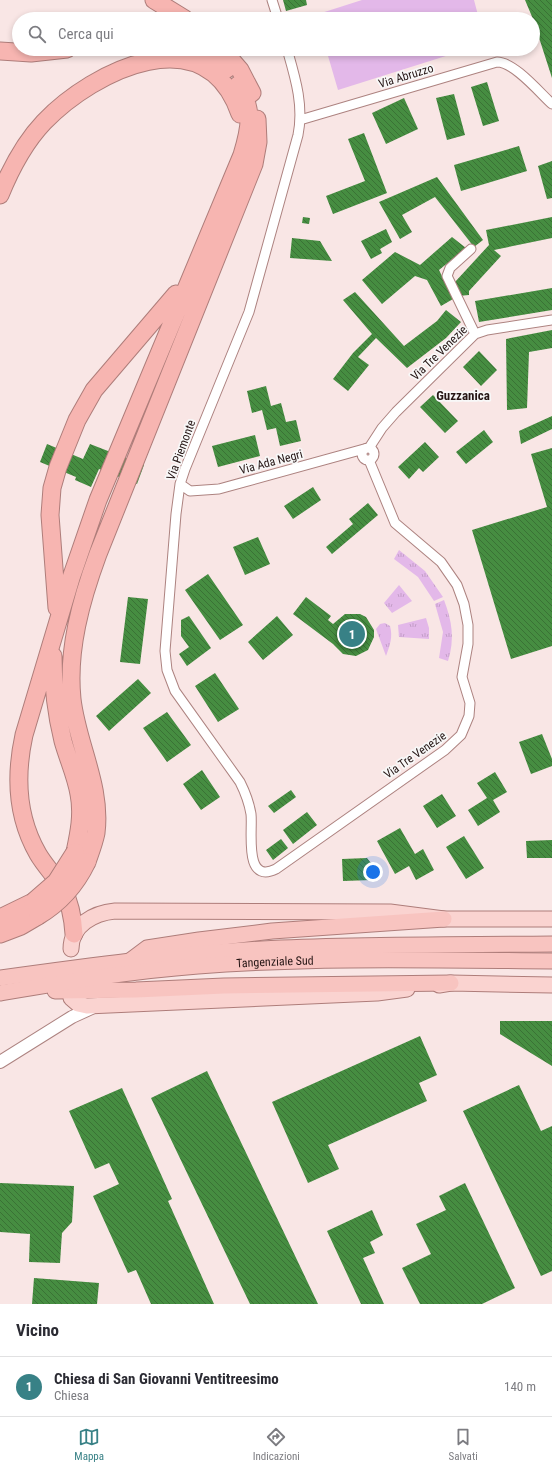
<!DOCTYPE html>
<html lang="it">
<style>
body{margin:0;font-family:"Roboto Condensed",sans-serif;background:#f2f2f3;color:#2b2b33}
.you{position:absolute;left:373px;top:872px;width:14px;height:14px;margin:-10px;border:3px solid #fff;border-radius:50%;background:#1a73e8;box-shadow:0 0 0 6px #1a73e833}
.badge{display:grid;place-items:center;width:26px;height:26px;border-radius:50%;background:#388186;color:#fff;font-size:13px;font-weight:700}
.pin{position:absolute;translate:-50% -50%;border:2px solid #fff;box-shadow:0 1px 4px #0006}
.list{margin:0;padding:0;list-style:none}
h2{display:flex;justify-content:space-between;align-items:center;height:52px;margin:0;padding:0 16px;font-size:17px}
h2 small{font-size:13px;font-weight:400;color:#7c7c81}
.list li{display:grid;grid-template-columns:26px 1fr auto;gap:12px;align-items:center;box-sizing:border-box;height:60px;padding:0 16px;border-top:1px solid #e1e1e2}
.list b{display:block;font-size:15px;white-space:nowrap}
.list p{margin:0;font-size:13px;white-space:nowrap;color:#7c7c81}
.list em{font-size:13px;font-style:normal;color:#7c7c81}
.icon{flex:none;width:22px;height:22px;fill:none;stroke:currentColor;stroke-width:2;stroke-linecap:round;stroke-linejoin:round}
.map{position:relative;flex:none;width:552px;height:1304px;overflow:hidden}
.search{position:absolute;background:#fff;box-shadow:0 2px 6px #0003;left:12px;right:12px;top:12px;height:44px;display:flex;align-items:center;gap:10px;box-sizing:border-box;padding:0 14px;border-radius:22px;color:#7c7c81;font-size:15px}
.sheet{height:112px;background:#fff}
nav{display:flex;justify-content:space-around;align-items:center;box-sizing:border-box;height:56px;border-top:1px solid #e1e1e2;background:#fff;font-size:11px;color:#7c7c81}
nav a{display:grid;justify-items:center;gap:2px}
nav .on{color:#388186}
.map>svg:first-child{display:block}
</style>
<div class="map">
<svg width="552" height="1304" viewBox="0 0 552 1304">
<defs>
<pattern id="grass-tufts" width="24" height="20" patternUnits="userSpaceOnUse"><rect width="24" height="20" fill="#e3b8e9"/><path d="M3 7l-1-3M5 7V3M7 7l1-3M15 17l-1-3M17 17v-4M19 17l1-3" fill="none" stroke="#c39dc7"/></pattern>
<pattern id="building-back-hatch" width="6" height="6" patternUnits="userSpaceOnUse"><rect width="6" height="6" fill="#468d41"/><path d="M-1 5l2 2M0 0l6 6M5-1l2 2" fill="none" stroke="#3a7235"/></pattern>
</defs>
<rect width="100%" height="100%" fill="#f9e6e5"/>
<!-- grass -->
<path fill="url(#grass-tufts)" d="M399,550L425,571L443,597L434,601L418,577L394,559Z
M399,585L412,601L392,613L384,603Z
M444,600C452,621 455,639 448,661L439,658L443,632L435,604Z
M426,618L429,628V639L399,637L398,625Z
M385,623L390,626C393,637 390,645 386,656L376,629L380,624Z"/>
<!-- pitch -->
<path fill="#e3b8e9" d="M362,0H474L479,19H316L315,15Z
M326,49H468L338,90Z"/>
<!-- building -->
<path fill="url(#building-back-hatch)" d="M283,0H306L307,5L286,11Z
M525,0H552V78L533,19Z
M487,82L499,121L483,126L471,87Z
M454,94L465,135L447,140L436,98Z
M404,98L418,129L386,144L372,113Z
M364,133L387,193L333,214L326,196L365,181L348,139Z
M519,146L527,171L461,191L454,165Z
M552,161V198L547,199L538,166Z
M437,177L483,240L474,247L435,197L402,215L412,232L400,239L379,202Z
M303,217L310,218L309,224L302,223Z
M552,217V238L494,250L501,256L469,291V295L458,296L455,282L489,245L486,230Z
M386,229L392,242L380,249L382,253L371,259L361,241Z
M452,237L466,248L439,270L453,299L441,306L427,280L415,276L382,304L362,280L395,252L420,265Z
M292,238L320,241L332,261L290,258Z
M552,288V310L479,322L475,301Z
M355,292L404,346L437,321L446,310L461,322L446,338L407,368L376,338L358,357L369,365L348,391L333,379L353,353L372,334L343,300Z
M552,330V348L529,352L527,408L507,410L506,339Z
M479,351L497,370L481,386L463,367Z
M266,386L271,406L281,403L286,422L296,420L301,441L280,446L276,428L267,430L262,410L252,413L247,391Z
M433,395L458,421L445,433L420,407Z
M552,416V429L521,444L519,431Z
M484,430L493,442L466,464L456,452Z
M255,435L260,456L218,467L212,446Z
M425,442L439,457L423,472L419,468L409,479L398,467Z
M47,444L83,459L90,444L144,465L137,484L99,469L91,487L75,480L76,477L40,462Z
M552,448V646L511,659L472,530L547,507L531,454Z
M313,487L321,500L293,519L284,506Z
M368,503L378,515L332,554L326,547L353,524L349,519Z
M258,537L270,564L245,575L233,547Z
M208,574L243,625L220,640L185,590Z
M128,597L148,599L140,664L120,662Z
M306,597L331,616L328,620L333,624L345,614H360L366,617L374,630V637L368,650L356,656L343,654L333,644L293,614Z
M189,616L211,648L187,666L179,654L189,647L181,636V620Z
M277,616L293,635L263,660L248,642Z
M215,673L239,709L218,722L195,686Z
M138,679L151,693L109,731L96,716Z
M167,712L191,745L167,762L143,728Z
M542,734L552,759V766L531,774L519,742Z
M202,770L220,797L201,810L183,784Z
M495,772L507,792L493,800L500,812L478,826L468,810L487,798L477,783Z
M291,790L296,797L274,813L268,806Z
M442,794L456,816L437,828L423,806Z
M307,812L317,825L293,844L283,830Z
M400,828L415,854L423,849L434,870L416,880L409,866L395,874L377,841Z
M464,836L484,868L466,879L446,847Z
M281,839L288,848L273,860L266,850Z
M552,840V858H527L526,841Z
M367,858L378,872L372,880L343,881L342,859Z
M500,1021H552V1066L500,1034Z
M420,1036L437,1075L419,1083L427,1101L328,1145L339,1169L308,1183L272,1102Z
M207,1071L318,1304H250L151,1098Z
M519,1085L541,1131L552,1126V1271L541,1276L463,1111Z
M122,1088L172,1199L168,1201L214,1304H151L136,1270L128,1273L93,1196L119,1184L109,1163L95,1169L69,1111Z
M0,1183L74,1186L72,1222L62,1233L60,1263L29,1262L30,1234L0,1232Z
M465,1183L515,1288L482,1304H420L402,1268L431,1254L416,1224L446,1210L439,1196Z
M372,1210L383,1235L370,1242L375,1253L363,1258L384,1304H361L327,1231Z
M34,1278L99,1283L97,1304H32Z"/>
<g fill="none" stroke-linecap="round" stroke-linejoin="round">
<!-- minor casing -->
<g stroke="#ad8380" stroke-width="11">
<path id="minor" d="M272,0L278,19
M287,49C295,77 304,105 298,135L249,312L185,469L180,484L176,514L165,651L167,670L175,691L240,782C245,792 249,802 251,814C253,830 243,885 276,869L445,750L461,735L469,716L470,703L462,677L468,644V625L464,604L457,585L441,562L395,523L369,460
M300,120L497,62C514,62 539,92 552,104
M471,249L450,268L447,276L475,334
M362 454a6 6 0 1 1 12 0a6 6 0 1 1-12 0Z
M369,448L382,428L396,412L475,334L487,330L552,320
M180,484L190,491L219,489L364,449"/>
</g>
<!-- tertiary casing -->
<g stroke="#ad8380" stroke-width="14">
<path id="tertiary" d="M0,1062L72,1017L96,1006"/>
</g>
<!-- primary casing -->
<g stroke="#ae7d7a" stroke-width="17">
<path id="primary" d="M71,949C71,925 94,913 115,911L390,912L444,919H552
M439,985L451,983L552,985
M71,998L78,1004L87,1006L377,993L407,989"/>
</g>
<!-- trunk casing -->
<g stroke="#ae7d7a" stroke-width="17">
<g id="trunk">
<path d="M131,960L147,948L199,940L272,931L444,919"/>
<path d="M0,978C87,966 174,954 262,949C358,944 455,945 552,944"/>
<path d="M55,991L136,990L224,986L451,983"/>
<path id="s1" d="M0,993C66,982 131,971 198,966C315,957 434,960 552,961"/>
</g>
</g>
<!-- motorway casing -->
<g stroke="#ae7d7a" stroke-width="19">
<path id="motorway" d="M154,0L185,19
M205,49L227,69
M222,49L240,70L252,93
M0,51L31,53L67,49
M0,195C11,168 24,143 44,122C94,70 206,15 240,114
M57,608L50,515L52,488L58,467L77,420L94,390L176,294
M53,656C53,685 56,713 63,741C68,759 76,776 79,794C83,814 79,833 75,852
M87,862C90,853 94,843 96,833C102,786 77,744 72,699C67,650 81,600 98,554L254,164L258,142L257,119
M0,918L33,902
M0,934L21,926L38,916
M74,934C73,918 70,903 63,889C56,877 45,866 38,854C16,816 15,776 24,735L71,578L98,500L242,155C251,125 253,112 239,84"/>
</g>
<!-- minor -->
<use href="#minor" stroke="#fff" stroke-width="9"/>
<!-- tertiary -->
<use href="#tertiary" stroke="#fff" stroke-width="12"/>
<!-- primary -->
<use href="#primary" stroke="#fad3d0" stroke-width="15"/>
<!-- trunk -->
<use href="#trunk" stroke="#f8c4c0" stroke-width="15"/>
<!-- motorway -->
<use href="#motorway" stroke="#f7b5b1" stroke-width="17"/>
<!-- motorway-bridge casing -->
<g stroke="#ae7d7a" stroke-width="19" stroke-linecap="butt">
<path id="motorway-bridge" d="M33,902L56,882L75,852
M38,916C60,903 76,885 87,862"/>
</g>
<!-- motorway-bridge -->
<use href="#motorway-bridge" stroke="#f7b5b1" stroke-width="17"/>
</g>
<g text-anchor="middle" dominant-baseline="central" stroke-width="3.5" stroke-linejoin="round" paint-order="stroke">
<!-- street labels -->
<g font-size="12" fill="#261615" stroke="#f8f8f8">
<text transform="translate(406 76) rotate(-17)">Via Abruzzo</text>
<text transform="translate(439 353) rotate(-44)">Via Tre Venezie</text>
<text transform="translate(181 450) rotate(-70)">Via Piemonte</text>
<text transform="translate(271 462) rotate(-15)">Via Ada Negri</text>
<text transform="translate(415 755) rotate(-35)">Via Tre Venezie</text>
<text stroke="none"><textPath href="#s1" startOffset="277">Tangenziale Sud</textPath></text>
</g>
<!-- neighbourhood labels -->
<g font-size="13" font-weight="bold" fill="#261615" stroke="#f8f8f8">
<text x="463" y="395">Guzzanica</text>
</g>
</g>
</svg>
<div class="you"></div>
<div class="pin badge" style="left:352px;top:634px">1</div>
<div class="search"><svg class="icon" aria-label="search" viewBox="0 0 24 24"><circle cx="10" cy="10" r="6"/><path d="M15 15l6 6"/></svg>Cerca qui</div>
</div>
<section class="sheet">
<h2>Vicino<small></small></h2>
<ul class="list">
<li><span class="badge">1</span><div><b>Chiesa di San Giovanni Ventitreesimo</b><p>Chiesa</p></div><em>140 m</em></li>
</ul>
</section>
<nav>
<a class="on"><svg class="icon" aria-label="map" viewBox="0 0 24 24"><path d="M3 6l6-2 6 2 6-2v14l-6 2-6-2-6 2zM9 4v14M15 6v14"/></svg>Mappa</a>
<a><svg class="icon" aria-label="directions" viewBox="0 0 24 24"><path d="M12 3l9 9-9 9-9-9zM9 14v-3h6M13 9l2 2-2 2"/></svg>Indicazioni</a>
<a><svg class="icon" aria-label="saved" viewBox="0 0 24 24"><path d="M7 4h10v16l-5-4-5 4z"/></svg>Salvati</a>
</nav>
